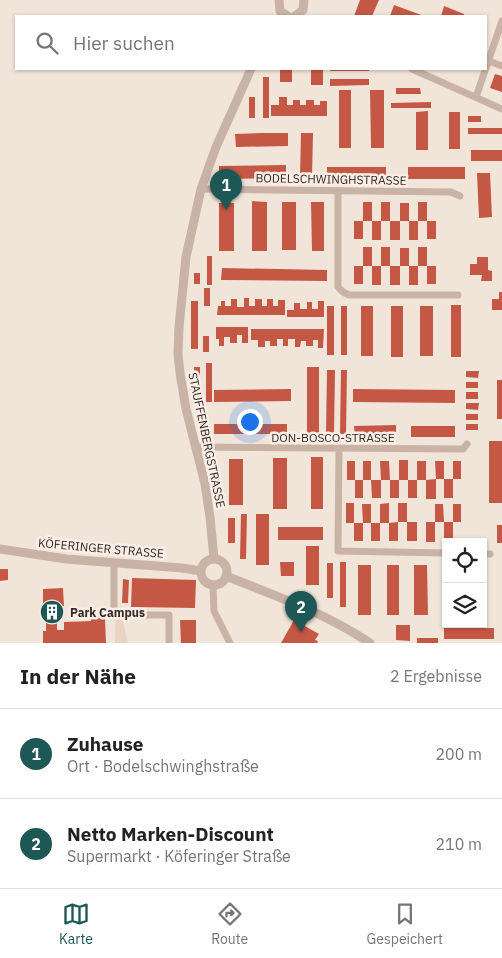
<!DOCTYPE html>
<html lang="de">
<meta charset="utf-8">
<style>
body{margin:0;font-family:"IBM Plex Sans",sans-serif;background:#f6f6f6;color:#222}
.controls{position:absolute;right:15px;bottom:15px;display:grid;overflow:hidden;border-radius:0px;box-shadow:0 1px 4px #0004}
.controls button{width:45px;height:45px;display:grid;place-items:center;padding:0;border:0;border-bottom:1px solid #e0e0e0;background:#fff;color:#222;font:25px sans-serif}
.you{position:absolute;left:249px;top:421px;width:18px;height:18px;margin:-12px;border:4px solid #fff;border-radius:50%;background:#1a73e8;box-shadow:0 0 0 8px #1a73e833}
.badge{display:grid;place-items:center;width:32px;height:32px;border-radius:50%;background:#1d5756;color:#fff;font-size:16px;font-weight:700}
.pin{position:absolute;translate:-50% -41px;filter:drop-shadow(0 1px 2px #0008)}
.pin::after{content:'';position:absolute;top:26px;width:18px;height:15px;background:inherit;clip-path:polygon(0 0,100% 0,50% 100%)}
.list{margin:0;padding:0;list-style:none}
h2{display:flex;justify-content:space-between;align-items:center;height:65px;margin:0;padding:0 20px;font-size:21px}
h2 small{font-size:16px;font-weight:400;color:#767676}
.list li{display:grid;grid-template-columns:32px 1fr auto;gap:15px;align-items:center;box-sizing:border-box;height:90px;padding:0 20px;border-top:1px solid #e0e0e0}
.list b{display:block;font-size:19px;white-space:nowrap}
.list p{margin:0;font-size:16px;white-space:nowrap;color:#767676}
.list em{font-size:16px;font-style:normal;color:#767676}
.icon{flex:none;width:28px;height:28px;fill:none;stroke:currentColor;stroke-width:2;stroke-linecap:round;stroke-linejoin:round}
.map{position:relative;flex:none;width:502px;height:643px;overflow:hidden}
.search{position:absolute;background:#fff;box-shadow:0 1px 4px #0004;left:15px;right:15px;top:15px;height:55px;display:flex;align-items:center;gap:12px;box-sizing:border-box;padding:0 18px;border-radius:0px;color:#767676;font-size:19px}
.sheet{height:245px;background:#fff}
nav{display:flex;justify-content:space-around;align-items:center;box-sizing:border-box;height:70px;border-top:1px solid #e0e0e0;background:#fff;font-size:14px;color:#767676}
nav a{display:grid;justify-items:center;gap:2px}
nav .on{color:#1d5756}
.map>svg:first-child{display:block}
</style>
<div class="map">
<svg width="502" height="643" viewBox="0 0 502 643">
<rect width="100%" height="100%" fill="#f1e5da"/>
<!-- plaza -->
<path fill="#ead4c1" d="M116,614L122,617L128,643H115Z"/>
<!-- building -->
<path fill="#c55844" d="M360,0H379L372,16H354Z
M394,5L424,16H390Z
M444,6L464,14V16H441Z
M280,69H292V82H280Z
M311,69H323V85H311Z
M330,69H369V71H330Z
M495,74L502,76V92L490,88Z
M263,77H269V118H263Z
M330,79H369V85L330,86Z
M396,88H420L421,94H396Z
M339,90H351V148H339Z
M370,90H384V148H371Z
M249,97H255V118H249Z
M279,97H287V105H293V100H300V105H306V100H314V105H320V101H327V116H271V105H279Z
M431,102V108H391V103Z
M428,111V150H416V112Z
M449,112H460V149H449Z
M468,116H481V122H468Z
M468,128H502V134H468Z
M262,133H288V146L236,147L235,134Z
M301,133H313L312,177H300Z
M471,150H502V161H471Z
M286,165V178L219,179V166Z
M327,167H386V179H327Z
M408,167H465V179H408Z
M477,173H490L492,217L479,218Z
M252,201L267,202V251H252Z
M282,202H296V250H282Z
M311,202H324V251H312Z
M363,202H372V221H381V240H372V221H363Z
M381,202H390V221H381Z
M418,202H427V221H418V240H409V221H418Z
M219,203H234V251H219Z
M400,203H409V221H400V240H390V221H400Z
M354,221H363V239H354Z
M427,221H436V239H427Z
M363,247H372V266H381V285H372V266H363Z
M381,247H390V266H381Z
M418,247H427V266H418V285H409V266H418Z
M400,248H409V266H400V285H390V266H400Z
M207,256H212V285H207Z
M477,257H488V270L492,271V281H481L482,275H470V264H477Z
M354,266H363V284H354Z
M427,266H436V284H427Z
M222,268L327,270V281L221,280Z
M194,273H200V284H194Z
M204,288H210V306H204Z
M499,292H502V310H492V299H499Z
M244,298H249V306H255V299H262V306H267V299H273V306H278V300H285V315H217L218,306H221V301H225V306H231V299H237V307H244Z
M191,301H198V349H191Z
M318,301H324V317H287V310H294V303H300V309H307V302H312V309H318Z
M451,305H461V357H451Z
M327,306H334V355H327Z
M341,306H347V355H341Z
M361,306H373V356H361Z
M391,306H403V357H391Z
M420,306H433V356H420Z
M216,327H248V343H242V335H237V343H230V337H224V346H219V339H216Z
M251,329H324L323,348H318V340H313V346H306V341H301L300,347H295V339H288V346H283V339H277V346H270V341H265V347H258V340H251Z
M203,336H209V352H203Z
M206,363H212V402H206Z
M194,367H200V391H194Z
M307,367H319V435H307Z
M327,370H335L334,434H326Z
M341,370H347L346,434H340Z
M466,371H479L478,378L466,377Z
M497,380H502V419H497Z
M466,382H478V388H466Z
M291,389V401L214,402V390Z
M353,389L455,390V403L353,402Z
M466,392H478V399H466Z
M466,403H479L478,410L466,409Z
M466,414H478V420H466Z
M214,424H287V434H214Z
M466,424H478V430H466Z
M396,425V436L355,437L354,426Z
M411,426H455V437H411Z
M489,441H502V503H489Z
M311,457H323V509H311Z
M273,458H287V509H273Z
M229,459H243V505H229Z
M399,460H408V480H399V498H390V480H399Z
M347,461H355V480H347Z
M363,461H371V480H363Z
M380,461H389L390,480H381V498H372L371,480H381Z
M417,461H426V480H417Z
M435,461H444V479H436Z
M453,461H461V479H453Z
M436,479V499H426V480Z
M444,479H453V498H444Z
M355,480H363V498H355Z
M408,480H417V498H408Z
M346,503H354V523H346Z
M389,503V523H380V504Z
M398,503H407V522H398Z
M362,504H371V523H380V541H371V523H363Z
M435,504H443L444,522H435Z
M453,504H461V522H453Z
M241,514H247L246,559H240Z
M256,514H269V565H256Z
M228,518H235V543H228Z
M398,522V541H389V523Z
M407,522H417V541H407Z
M426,522H435V542H426Z
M444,522H453V541H444Z
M354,523H363V541H354Z
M497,525H502V543H497Z
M278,527H323V540H278Z
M306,546H319V585H306Z
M280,562H294V576H281Z
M340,562H346V607H340Z
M327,563H333V598H327Z
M358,565H371V615H358Z
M387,565H399V615H387Z
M414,565H427L428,615H414Z
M443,565H446V615H443Z
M0,569H8V580L0,581Z
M132,578L196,580L195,608L131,607Z
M123,579L129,580L128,603H122Z
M63,588L64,606H57V630H64V622L91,621V617H105L106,643H43V631H46V607H43V589Z
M180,620H196V643H181Z
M294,620L319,634L315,640L318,641L317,643H281Z
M396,625H410V641L396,640Z
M444,628H494V639H444Z
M417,638H438V643H417Z"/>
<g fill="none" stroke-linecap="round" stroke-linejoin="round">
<!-- minor -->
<path stroke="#c9b3a6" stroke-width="7" d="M489,61L502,66
M412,69L502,109
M476,97L502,21
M201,189L451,192L460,196
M338,191V287L343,292L349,295H458
M196,447L463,449L467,444
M339,449L338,551L446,553
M483,554H490
M114,563V613L132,615H169V643
M213,586L214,611L230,643"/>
<!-- tertiary -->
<path stroke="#c9b3a6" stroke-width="9" d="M279,0L280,11L288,16
M295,16L303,10L304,0
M0,549L66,559L182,568L201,571
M201 572a13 13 0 1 1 26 0a13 13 0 1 1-26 0Z
M214,559L210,517L205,484L186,409L180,373L178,354L179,327L186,257L201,189L216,147L251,69
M226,576C276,596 325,613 370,643"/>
</g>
<!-- icons -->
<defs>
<g id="building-disc" transform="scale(1.25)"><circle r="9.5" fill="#1d5756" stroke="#f9efe7"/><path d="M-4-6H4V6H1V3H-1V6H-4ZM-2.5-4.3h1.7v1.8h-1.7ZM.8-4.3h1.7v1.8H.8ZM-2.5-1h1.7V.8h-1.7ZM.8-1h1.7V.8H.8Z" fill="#fff"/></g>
</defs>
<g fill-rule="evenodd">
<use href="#building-disc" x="52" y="612"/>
</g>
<g text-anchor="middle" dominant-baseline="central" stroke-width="5" stroke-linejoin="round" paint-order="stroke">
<!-- street labels -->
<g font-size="12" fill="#362a27" stroke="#f9efe7">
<text transform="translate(331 179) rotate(1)">BODELSCHWINGHSTRASSE</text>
<text x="333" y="437">DON-BOSCO-STRASSE</text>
<text transform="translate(207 440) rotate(78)">STAUFFENBERGSTRASSE</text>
<text transform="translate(101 548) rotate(5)">KÖFERINGER STRASSE</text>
</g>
<!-- poi labels -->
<g font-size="12" font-weight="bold" fill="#362a27" stroke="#f9efe7" text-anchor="start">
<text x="70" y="612">Park Campus</text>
</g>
</g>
</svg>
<div class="controls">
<button><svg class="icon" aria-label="locate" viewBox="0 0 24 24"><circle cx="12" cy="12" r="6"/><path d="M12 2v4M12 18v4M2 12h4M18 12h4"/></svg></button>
<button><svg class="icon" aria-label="layers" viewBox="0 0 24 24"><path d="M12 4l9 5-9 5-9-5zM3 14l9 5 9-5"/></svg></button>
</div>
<div class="you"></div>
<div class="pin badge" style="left:226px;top:210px">1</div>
<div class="pin badge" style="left:301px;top:632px">2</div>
<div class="search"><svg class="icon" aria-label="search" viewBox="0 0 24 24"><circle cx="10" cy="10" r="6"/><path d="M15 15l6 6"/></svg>Hier suchen</div>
</div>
<section class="sheet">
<h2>In der Nähe<small>2 Ergebnisse</small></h2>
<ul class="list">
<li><span class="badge">1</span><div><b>Zuhause</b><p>Ort · Bodelschwinghstraße</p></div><em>200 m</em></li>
<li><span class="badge">2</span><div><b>Netto Marken-Discount</b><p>Supermarkt · Köferinger Straße</p></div><em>210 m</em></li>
</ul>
</section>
<nav>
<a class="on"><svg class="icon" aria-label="map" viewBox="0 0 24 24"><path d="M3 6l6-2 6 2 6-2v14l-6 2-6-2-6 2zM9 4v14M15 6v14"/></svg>Karte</a>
<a><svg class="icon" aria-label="directions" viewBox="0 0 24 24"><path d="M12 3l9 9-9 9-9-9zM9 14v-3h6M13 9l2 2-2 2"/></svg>Route</a>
<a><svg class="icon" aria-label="saved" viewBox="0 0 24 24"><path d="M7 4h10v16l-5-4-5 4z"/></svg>Gespeichert</a>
</nav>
